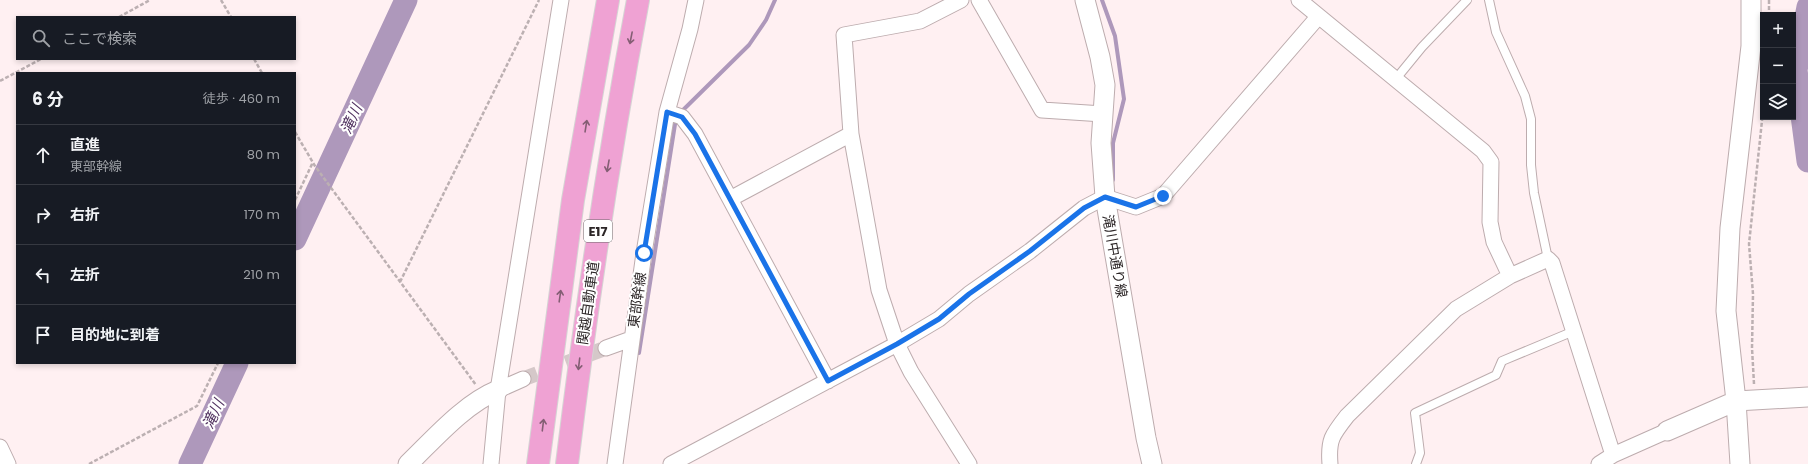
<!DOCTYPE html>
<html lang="ja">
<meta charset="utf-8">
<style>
body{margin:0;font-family:Poppins,"Noto Sans JP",sans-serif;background:#20242c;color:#f1f3f6}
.controls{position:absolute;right:12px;top:12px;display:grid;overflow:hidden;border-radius:0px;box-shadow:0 2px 6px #0003}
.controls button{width:36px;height:36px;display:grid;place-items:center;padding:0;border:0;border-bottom:1px solid #363941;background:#171b24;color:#f1f3f6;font:20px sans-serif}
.stop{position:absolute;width:12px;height:12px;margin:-9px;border:3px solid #1a73e8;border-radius:50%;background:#fff}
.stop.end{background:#1a73e8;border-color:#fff;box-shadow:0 1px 4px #0008}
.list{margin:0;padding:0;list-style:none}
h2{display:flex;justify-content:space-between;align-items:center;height:52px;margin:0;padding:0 16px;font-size:17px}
h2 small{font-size:13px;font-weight:400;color:#9ea1a6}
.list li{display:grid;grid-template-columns:26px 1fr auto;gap:12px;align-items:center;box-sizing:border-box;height:60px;padding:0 16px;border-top:1px solid #363941}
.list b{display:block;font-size:15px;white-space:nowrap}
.list p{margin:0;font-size:13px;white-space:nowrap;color:#9ea1a6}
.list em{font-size:13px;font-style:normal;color:#9ea1a6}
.icon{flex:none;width:22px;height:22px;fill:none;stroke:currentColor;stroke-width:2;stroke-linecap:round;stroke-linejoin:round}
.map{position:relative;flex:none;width:1808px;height:464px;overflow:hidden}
.search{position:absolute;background:#171b24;box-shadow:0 2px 6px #0003;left:16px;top:16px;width:280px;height:44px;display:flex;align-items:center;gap:10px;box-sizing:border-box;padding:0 14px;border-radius:0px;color:#9ea1a6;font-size:15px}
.panel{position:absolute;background:#171b24;box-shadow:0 2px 6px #0003;left:16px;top:72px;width:280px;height:292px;border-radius:0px}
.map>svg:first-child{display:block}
</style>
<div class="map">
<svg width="1808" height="464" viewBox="0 0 1808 464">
<rect width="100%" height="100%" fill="#fff0f2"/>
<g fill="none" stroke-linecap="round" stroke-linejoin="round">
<!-- stream -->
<path stroke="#ae98bb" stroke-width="4" d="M1102,0L1115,36L1124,99L1113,143V180
M680,113L749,45L766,20L775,0
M639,353L676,118"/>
<!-- river -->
<path stroke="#ae98bb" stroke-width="23" d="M1808,7L1796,70L1808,161
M295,239L406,0
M190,464L237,363"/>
<!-- minor-tunnel -->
<path stroke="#d5c8c9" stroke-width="15" stroke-dasharray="15 8" stroke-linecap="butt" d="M523,379L606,348"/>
<!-- service casing -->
<g stroke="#bdacae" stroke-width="10">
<path id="service" d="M1489,0L1496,32L1525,96L1531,119V165L1534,193L1548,259
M1395,80L1422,47L1467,0
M1416,464L1420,453L1415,413L1496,375L1502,361L1574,331"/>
</g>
<!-- minor casing -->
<g stroke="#bdacae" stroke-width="17">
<path id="minor" d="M961,0L920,21L844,35L851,134L879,290L897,344L911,372L969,464
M979,0L1042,110L1103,114
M1299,0L1483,151L1491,162L1490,222L1494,242L1510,276
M667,112L682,117L695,134L828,381
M730,199L851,134
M606,348L631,339
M498,390L523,379
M0,447L8,464
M491,464L498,390L561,0
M615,464L644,253L667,112L690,29L696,0
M671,464L897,344L939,319L969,294L1030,251L1084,208L1105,197L1136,207L1163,196L1318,17
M1330,464C1328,440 1332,435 1347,416L1456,309L1510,276L1548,259L1552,263L1613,455
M1599,464L1613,455L1667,431"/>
</g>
<!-- tertiary casing -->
<g stroke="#bdacae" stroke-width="21">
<path id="tertiary" d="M1085,0L1100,57L1105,85L1101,143L1105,197L1146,438L1152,464
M1667,431L1736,401L1808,397
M408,464C434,439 464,404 498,390
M1740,464L1736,401L1726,311L1730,228L1751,46V0"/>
</g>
<!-- motorway casing -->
<g stroke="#d5d4d4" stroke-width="24">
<path id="motorway" d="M538,464L573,200L608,0
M567,464C586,309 609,154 638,0"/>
</g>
<!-- path -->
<path stroke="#bcb0b2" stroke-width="2.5" stroke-dasharray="4 2" stroke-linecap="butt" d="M221,0L231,17
M1769,0V15
M119,17L150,0
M254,59L262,73
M0,81L41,59
M295,132L315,166L476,385
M295,200L313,162
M400,282L539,0
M1754,384L1752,348L1753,294L1749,244L1763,111
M89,464L197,406L218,363"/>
<!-- service -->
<use href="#service" stroke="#fff" stroke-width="8"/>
<!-- minor -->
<use href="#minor" stroke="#fff" stroke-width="15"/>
<!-- tertiary -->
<use href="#tertiary" stroke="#fff" stroke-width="19"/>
<!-- motorway -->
<use href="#motorway" stroke="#efa2d3" stroke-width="22"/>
</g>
<!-- one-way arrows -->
<defs><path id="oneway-shaft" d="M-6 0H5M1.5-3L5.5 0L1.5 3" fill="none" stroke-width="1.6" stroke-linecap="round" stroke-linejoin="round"/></defs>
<g stroke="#845e74">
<use href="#oneway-shaft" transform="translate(631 38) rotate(101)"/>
<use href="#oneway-shaft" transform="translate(586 126) rotate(-81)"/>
<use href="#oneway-shaft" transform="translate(608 166) rotate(100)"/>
<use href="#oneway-shaft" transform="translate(560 296) rotate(-82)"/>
<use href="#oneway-shaft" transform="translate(579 364) rotate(97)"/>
<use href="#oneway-shaft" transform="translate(543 425) rotate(-83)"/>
</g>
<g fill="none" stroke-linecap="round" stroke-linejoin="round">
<!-- route -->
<path stroke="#1a73e8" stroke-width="5" d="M644,253L667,112L682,117L695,134L828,381L897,344L939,319L969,294L1030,251L1084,208L1105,197L1136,207L1163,196"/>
</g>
<g text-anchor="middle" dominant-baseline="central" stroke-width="4" stroke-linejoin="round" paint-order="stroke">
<!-- shield labels -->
<rect fill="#fff" stroke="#6b6768" stroke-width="1" x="584" y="220" width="28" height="22" rx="3"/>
<g font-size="13" font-weight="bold" fill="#2c2627">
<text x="598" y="231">E17</text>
</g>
<!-- street labels -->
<g font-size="14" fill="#2c2627" stroke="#fff">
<text transform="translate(1115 256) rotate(80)">滝川中通り線</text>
<text transform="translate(637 300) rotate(-82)">東部幹線</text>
<text transform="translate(588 303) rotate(-82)">関越自動車道</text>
</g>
<!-- water labels -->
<g font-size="15" font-style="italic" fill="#50315f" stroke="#fff">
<text transform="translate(351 119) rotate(-65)">滝川</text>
<text transform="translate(213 414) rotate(-65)">滝川</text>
</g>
</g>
</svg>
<div class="controls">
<button>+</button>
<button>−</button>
<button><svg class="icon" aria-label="layers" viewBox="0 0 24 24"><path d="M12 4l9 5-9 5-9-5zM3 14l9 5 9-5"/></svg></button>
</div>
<div class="stop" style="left:644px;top:253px"></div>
<div class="stop end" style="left:1163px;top:196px"></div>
<div class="search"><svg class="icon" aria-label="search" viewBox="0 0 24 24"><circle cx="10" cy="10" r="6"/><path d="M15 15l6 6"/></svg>ここで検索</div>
<section class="panel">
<h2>6 分<small>徒歩 · 460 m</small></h2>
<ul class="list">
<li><svg class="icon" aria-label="ahead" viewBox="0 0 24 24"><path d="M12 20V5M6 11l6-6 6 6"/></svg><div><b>直進</b><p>東部幹線</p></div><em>80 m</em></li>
<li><svg class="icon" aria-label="right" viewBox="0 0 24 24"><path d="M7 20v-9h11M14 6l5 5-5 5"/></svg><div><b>右折</b></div><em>170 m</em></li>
<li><svg class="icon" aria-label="left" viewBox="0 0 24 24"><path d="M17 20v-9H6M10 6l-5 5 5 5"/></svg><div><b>左折</b></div><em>210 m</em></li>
<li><svg class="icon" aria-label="arrive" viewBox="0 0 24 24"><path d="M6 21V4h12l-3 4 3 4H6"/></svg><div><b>目的地に到着</b></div></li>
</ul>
</section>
</div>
